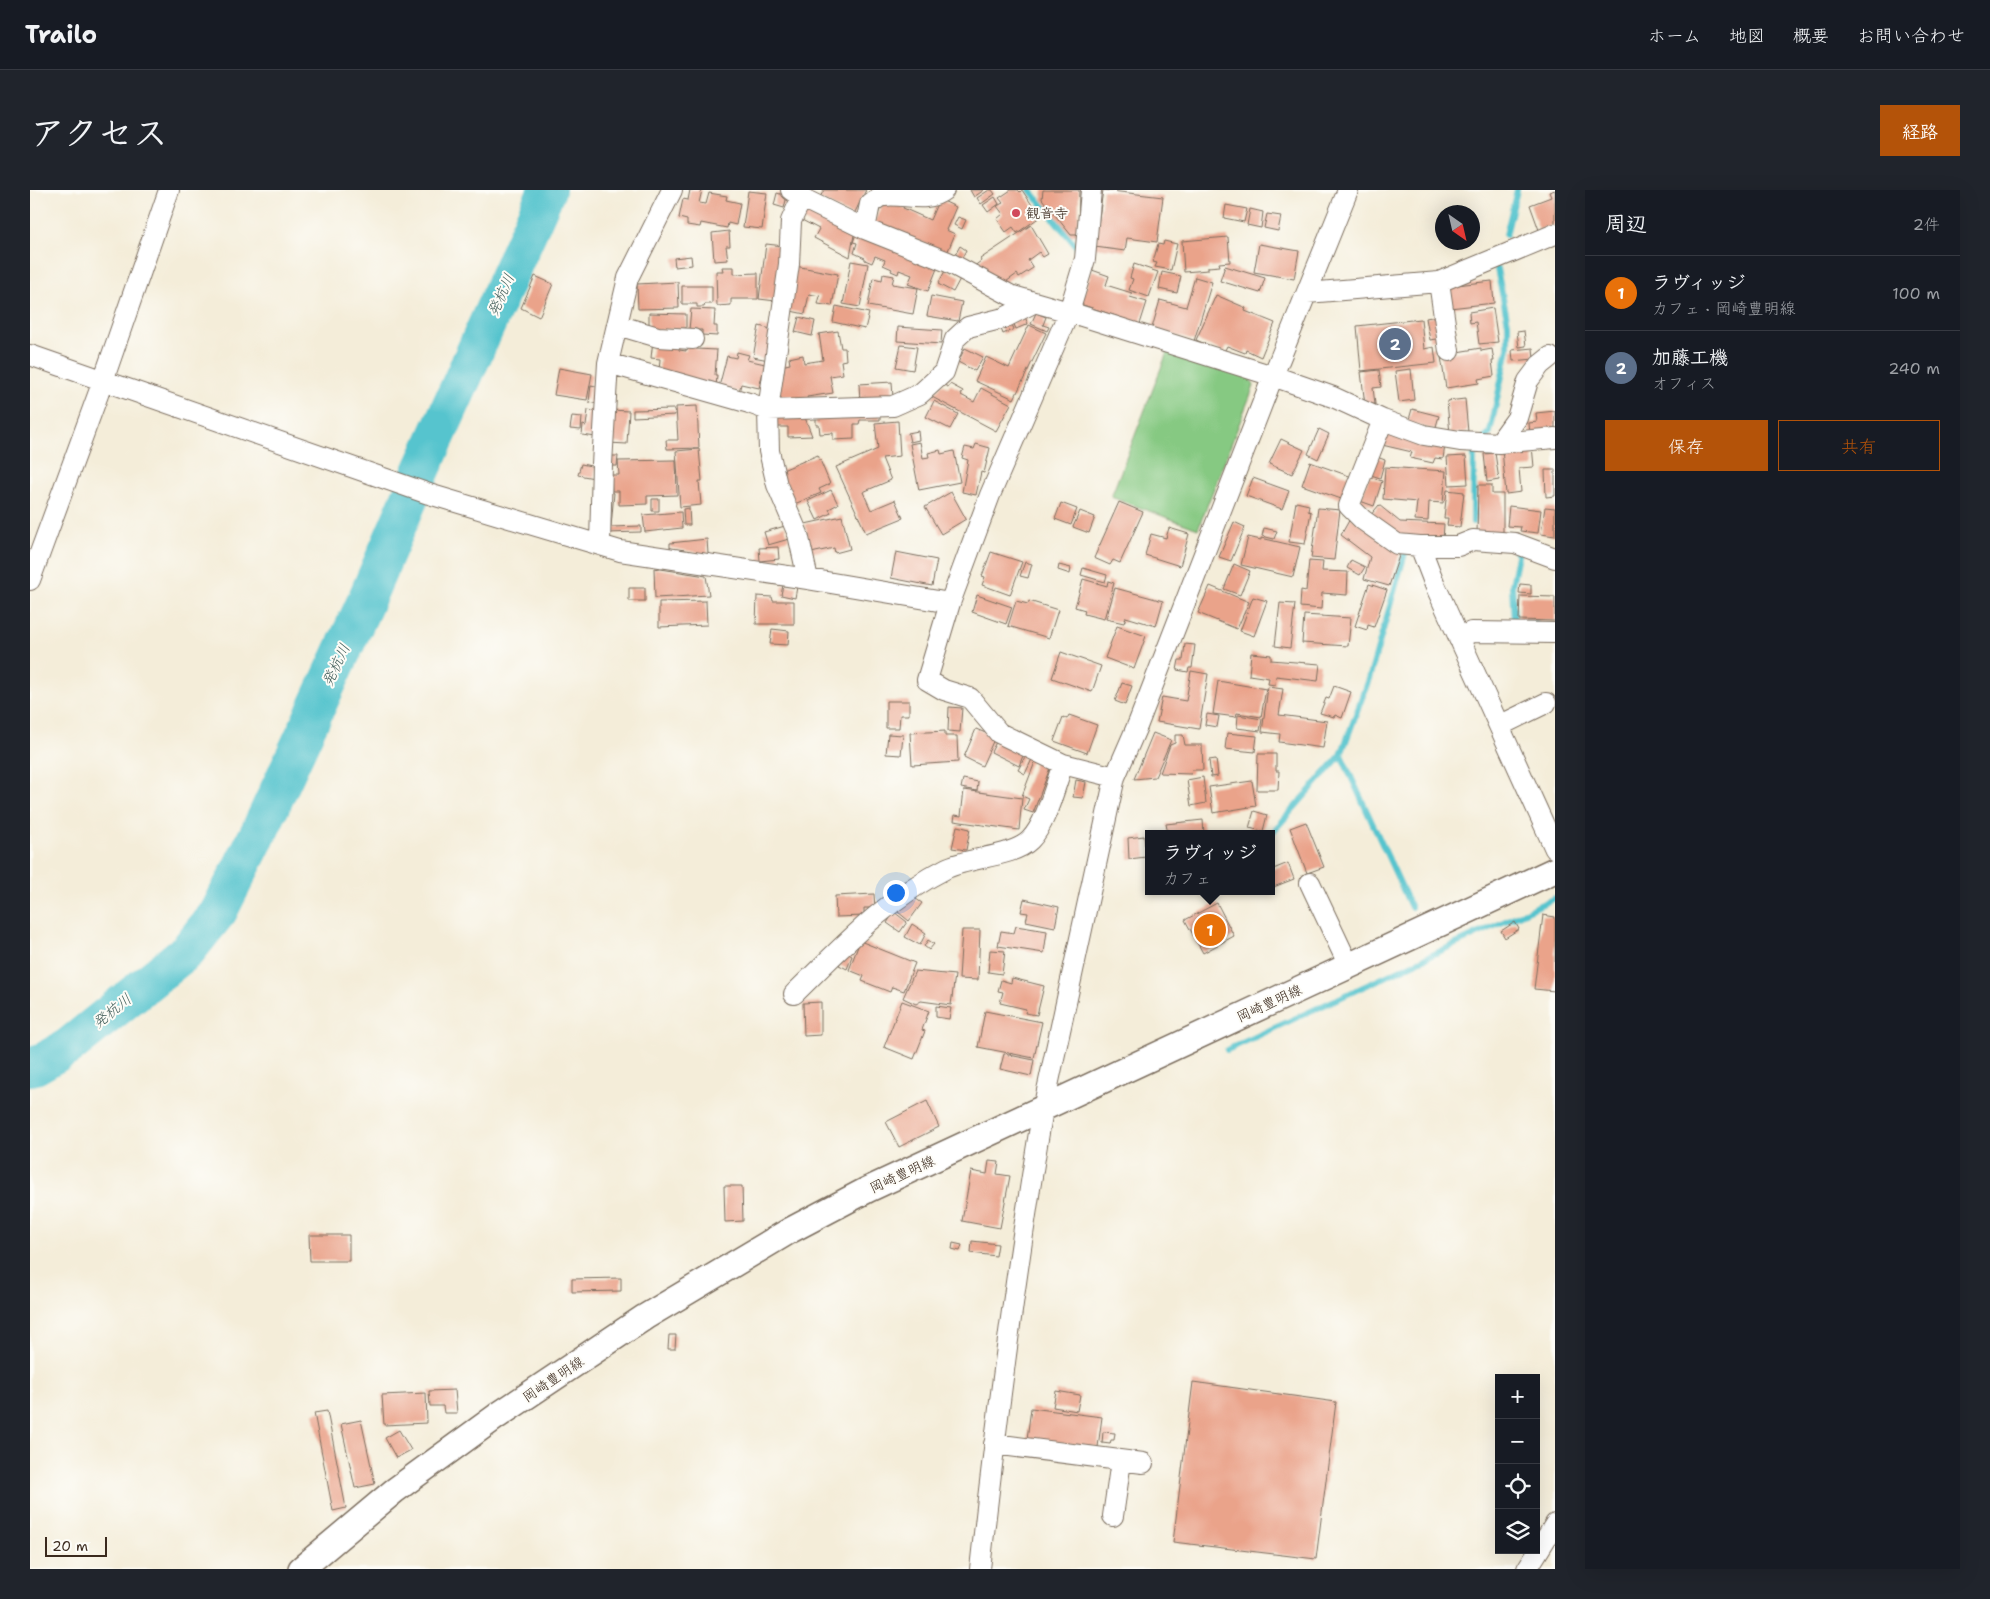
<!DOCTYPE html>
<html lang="ja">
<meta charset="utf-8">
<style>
body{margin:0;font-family:"Shantell Sans","Klee One",sans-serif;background:#20242c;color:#f1f3f6}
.controls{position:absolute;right:15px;bottom:15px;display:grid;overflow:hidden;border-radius:0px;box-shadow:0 5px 20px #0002}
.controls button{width:45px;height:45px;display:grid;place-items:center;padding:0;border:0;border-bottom:1px solid #363941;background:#171b24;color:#f1f3f6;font:25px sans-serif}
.compass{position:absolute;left:1405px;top:15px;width:45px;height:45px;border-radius:50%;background:#171b24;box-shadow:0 5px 20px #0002;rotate:146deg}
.scale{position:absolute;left:15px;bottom:12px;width:62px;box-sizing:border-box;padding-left:5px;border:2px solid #3b2a1e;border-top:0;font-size:14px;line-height:18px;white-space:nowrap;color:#3b2a1e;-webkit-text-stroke:4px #fdfcf7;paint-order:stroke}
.you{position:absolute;left:865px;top:702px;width:18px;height:18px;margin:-12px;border:4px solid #fff;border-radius:50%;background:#1a73e8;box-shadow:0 0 0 8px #1a73e833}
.badge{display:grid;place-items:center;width:32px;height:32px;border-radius:50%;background:#b45309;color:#fff;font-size:16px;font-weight:700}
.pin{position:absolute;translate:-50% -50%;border:2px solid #fff;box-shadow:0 1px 5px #0006}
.popup{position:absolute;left:1115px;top:640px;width:130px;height:65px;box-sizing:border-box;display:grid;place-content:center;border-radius:0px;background:#171b24;filter:drop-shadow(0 1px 4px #0005);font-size:16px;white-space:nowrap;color:#9ea1a6}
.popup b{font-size:19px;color:#f1f3f6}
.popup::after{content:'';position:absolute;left:50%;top:100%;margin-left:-10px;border:10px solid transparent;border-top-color:#171b24}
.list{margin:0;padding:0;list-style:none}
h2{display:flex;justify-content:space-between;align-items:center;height:65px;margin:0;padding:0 20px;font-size:21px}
h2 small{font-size:16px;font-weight:400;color:#9ea1a6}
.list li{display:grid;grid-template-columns:32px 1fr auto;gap:15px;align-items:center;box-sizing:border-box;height:75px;padding:0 20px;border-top:1px solid #363941}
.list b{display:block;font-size:19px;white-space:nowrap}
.list p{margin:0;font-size:16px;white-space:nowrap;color:#9ea1a6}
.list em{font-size:16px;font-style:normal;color:#9ea1a6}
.actions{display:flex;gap:10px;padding:15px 20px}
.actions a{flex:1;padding:11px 0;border:1px solid #b45309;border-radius:0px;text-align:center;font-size:18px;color:#b45309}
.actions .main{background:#b45309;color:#fff}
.icon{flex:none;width:28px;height:28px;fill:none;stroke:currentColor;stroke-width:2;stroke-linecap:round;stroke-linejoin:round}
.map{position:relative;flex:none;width:1525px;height:1379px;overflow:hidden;border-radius:0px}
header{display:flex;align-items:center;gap:30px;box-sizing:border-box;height:70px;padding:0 25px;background:#171b24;border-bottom:1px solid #363941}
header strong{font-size:24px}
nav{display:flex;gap:28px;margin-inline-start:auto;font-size:18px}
.intro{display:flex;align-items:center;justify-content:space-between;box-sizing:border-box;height:120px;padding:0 30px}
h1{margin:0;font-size:35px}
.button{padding:12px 22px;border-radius:0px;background:#b45309;color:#fff;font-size:18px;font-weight:700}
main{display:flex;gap:30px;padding:0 30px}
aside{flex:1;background:#171b24;border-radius:0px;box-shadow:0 5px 20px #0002}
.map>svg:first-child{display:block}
</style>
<header>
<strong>Trailo</strong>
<nav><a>ホーム</a><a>地図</a><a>概要</a><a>お問い合わせ</a></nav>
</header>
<div class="intro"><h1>アクセス</h1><a class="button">経路</a></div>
<main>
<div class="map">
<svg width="1525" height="1379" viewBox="0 0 1525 1379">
<rect width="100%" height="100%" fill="#fdfcf7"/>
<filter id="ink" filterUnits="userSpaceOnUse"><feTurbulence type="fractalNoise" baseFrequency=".02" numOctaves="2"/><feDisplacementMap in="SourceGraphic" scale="10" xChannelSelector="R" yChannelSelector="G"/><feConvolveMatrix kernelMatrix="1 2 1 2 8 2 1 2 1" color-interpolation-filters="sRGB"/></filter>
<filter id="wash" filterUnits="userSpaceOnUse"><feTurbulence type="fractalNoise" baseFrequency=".0096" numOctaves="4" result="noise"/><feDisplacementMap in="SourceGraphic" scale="20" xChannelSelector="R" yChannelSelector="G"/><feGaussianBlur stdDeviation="1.12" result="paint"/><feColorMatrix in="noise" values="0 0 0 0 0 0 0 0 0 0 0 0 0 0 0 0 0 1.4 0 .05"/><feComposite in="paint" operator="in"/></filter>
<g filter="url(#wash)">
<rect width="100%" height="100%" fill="#f4edd9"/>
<!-- green -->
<path fill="#86c982" stroke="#607a50" d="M1138,160L1219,186L1224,196L1168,339L1081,307Z"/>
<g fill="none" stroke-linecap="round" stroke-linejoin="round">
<!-- stream -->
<path stroke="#57c4ce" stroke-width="6" d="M1000,0L1047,57L1048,63
M1476,45L1487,0
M1455,248L1460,242L1478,158V133L1467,79
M1443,332L1444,260L1448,255
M1486,361H1489L1482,395L1484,432L1506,433
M1311,565L1381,717
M1241,644L1311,565L1339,489L1376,360
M1197,860L1525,708"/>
<!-- river -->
<path stroke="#57c4ce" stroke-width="38" d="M0,877L5,876L38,857L157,761L189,721L230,640L333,417L390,284L517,0"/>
</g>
<g id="blocks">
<!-- building -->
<path fill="#eaa38a" d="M660,0H672L669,13L676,14L679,3L697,6L696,10L710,13L706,35L698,33L697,38L671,33L670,37L657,35V30L649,28L653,9L658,10Z
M794,0H836L823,26L789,9Z
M940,0H954L944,7Z
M959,0H962L965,4L951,14L947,8Z
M981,0H988L990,2L992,0L1010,27L987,43L983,37L976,42L967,29L973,24L967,16L973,13L969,8Z
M1013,0H1049L1048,45H1041L1012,9Z
M1073,0L1133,7L1127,52L1097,48L1095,61L1065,57Z
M1525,0V34L1509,40L1500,15L1521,7L1519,2Z
M718,1L737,3L732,39L713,37Z
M747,3L757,6L754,18L744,15Z
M965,7L969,14L958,22L953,15Z
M909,9L926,17L916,40L925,44L917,63L844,33L854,11L874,16L873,18L900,30Z
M1196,15L1217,19L1214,32L1194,28Z
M1220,19L1233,22L1231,38L1217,35Z
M775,20L824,45L820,67L784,48L789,39L770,29Z
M1237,24L1251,26L1248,41L1234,38Z
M928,27L936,30L932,39L924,35Z
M1001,35L1018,64L1013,67L1009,62L998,70L1003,78L989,87L987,84L973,94L943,77L951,71L950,69Z
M699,41L700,56H696L698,70L684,71L682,43Z
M826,44L908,76L898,101L878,94L882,85L869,80L868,84L861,81L862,79L853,75L855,70L845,66L842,73L835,70V68L824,63L827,53L823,52Z
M1198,47L1200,72L1189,73L1190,76L1178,77V80L1154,82L1152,51Z
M1134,51L1147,54L1141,80L1125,77L1127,73L1123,72L1128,54L1133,55Z
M736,54L754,56L746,111L729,109Z
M1229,54L1269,61L1264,89L1224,82Z
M930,56L936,60L932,68L925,65Z
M661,66L662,75L645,77L644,68Z
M821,71L838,74L830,117L813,114Z
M1104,74L1128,82L1119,107L1099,100L1103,89L1100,88Z
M765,76L808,84L802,116L788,114L790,106L779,104L775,124L756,120Z
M1195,76L1235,88L1230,103L1190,91Z
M692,77H704V84L728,83V109H701V115L687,116L686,81H693Z
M916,79L931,87L923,102L908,94Z
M1062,80L1079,86L1076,95L1102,103L1100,107L1117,112L1110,134L1050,114Z
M1132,82L1151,86L1147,103L1129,99Z
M853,84L864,86L862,94L888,98L883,124L838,116L843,88L852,90Z
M505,86L523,94L509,127L491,118Z
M1165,87L1182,92L1164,151L1122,138L1130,110L1156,117Z
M1462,91L1464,113L1420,118L1418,96Z
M648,92L649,118L608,119L607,94Z
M652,96H682V114H675L674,117H667V114H652Z
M1186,105L1216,118L1215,121L1245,133L1231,167L1216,160L1215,163L1197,156L1194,162L1166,150Z
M901,106L932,112L928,131L897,126Z
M806,116L839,123L835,139L803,132Z
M1463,118L1468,152L1449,154L1446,132L1440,133L1439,122Z
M661,119L685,120L684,136H687V146L672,145V140H659Z
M619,123L656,124V138L619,141Z
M1006,123L1016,127L1013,135L1019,137L1017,141L1001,134Z
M1407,126L1411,148L1400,150L1396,128Z
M769,127L785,131L782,146L765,142Z
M995,127L998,134L986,139L983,132Z
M1391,129L1394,159L1404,157L1406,173L1331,181L1327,136Z
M980,131L984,139L973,144L970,136Z
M999,135L1016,143L984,209L945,191L956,167L979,178Z
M729,136L745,140L739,170L723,167Z
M868,137L912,140L911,154L867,151Z
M808,141L811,158H815L816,170L811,171L813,184L800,186L803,203L777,207L778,210L750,215L746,188L751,176L760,174L759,168L773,165L774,173L793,170L789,144Z
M1494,141L1496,156L1489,157L1487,142Z
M623,150L650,152L649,160L656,161V156H666V159L687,160L685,185H687L686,198L629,182L630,169L621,168Z
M871,155L887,157L883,180L866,177Z
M935,158L953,167L945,181L928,172Z
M1451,158V161L1462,159L1464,171H1462L1464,186L1448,189L1449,193L1416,198L1411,167L1421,163Z
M1503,158L1504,169L1483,171L1482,160Z
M707,162L719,165L717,170L735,174L729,198L711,194L709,202L689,197L697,166L706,168Z
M529,178L562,184L557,210L524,205Z
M1381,179L1384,210L1369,212L1365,181Z
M1349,180L1351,197L1343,198L1345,214L1335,215L1331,182Z
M862,192L863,209L830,211L829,194Z
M912,194L918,197L920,194L933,201L931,205L944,212L951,198L981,214L966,241L902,207Z
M561,195L570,197L567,214L559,212Z
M1435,209L1438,242L1420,244L1417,211Z
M904,211L928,224L920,239L896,227Z
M667,216L669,258L637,259L636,250H648L646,217Z
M644,219L645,225L603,227V220Z
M1382,219L1409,226L1405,240L1378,233Z
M558,220L570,222L566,247L552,245L553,235L556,236Z
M581,220L599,221L597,254L578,253Z
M1525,221V241L1500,244L1499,233L1507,232L1506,223Z
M850,223V230H830L829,234H824V249L803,250V243L790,244L789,235H786V225Z
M774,225L782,246L758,247V237H742V226Z
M542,226L552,227L551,240L540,239Z
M868,231L870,266L852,268L861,290L833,302L841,320L865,310L873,328L836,343L806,277L848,259L845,233Z
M1289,239L1299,244L1288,269L1278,264Z
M888,241L889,250L880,252L878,243Z
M1355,242L1415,255L1413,269L1405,268L1403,273L1380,268L1382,262L1352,255Z
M1251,249L1274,260L1262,284L1239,274Z
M890,252L893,268L899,267L898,263L910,260L911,264L924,261L930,292L889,300L880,254Z
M946,254L960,258L954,283L951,282L946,305L932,302L938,270L932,268L935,257L944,259Z
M1502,256L1504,277L1489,278L1491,302L1476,304L1472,259Z
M669,259L672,291H669L671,315L650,317L646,261Z
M1465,263L1469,290L1457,292L1454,264Z
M788,265L800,294L789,299L791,303L762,315L748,282Z
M578,266H588L587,276H578Z
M1436,266L1438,294L1419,295L1417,267Z
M1347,267L1355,270L1350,288L1341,285Z
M646,270L647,305L617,306V314L589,315V301H582L581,285H589L588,271Z
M1280,272L1322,287L1314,310L1272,295Z
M551,274L566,277L564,288L548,285Z
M1355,277L1416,281L1413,313L1399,312L1398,331L1385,330L1387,312L1353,309Z
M1515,280H1525V306L1516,307Z
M1339,287L1352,291L1344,316L1330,311Z
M1223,288L1259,301L1252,319L1216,306Z
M1448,295H1462V304H1473V345H1447Z
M801,300L808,314L799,319L801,323L787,330L778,311Z
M1417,300L1434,302L1430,337L1417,336L1418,328H1414Z
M578,302L584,303L581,337L611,336V342L576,343Z
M921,302L936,329L911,344L895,317Z
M622,309H629V321H622Z
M1089,312L1113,322L1090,373L1083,370L1080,375L1064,368Z
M1266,312L1279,315L1278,321L1281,322L1275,354L1259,352Z
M1031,313L1047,319L1041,335L1025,329Z
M1349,315L1370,332L1414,334L1413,350L1367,346L1340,326Z
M1479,316L1511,320L1508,343L1490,341L1491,337L1477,336Z
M1515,317L1525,318V346L1511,344Z
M659,318L660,335H654L653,319Z
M1288,318L1310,320L1304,370L1281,368Z
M1050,321L1065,327L1059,343L1043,337Z
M651,322L652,338L615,342L613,325Z
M812,326L820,359L805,363L804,358L781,363L775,334Z
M1321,327L1370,363L1359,396L1334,389L1340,367L1311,345Z
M1204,332L1215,337L1201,371L1189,367Z
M755,336L759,349L738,355L734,342Z
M1139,338L1159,344L1150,376L1115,365L1121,344L1136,348Z
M1234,338L1247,341L1244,349L1232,346Z
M1218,347L1231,350V348L1270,357L1263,387L1211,375Z
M677,349L678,364L640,358V353Z
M748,357L749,369L730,371L729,358Z
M866,362L907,370L902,396L861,388Z
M961,362L992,372L980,405L952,395L955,387L952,386Z
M1321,370L1335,377L1330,385L1317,378Z
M1279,371L1293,372L1292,381L1318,382L1317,405L1292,403L1291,419L1270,417L1271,400L1276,401Z
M995,372L1002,374L998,388L990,386Z
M1204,374L1220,381L1210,405L1194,399Z
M1029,375L1041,378L1040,384L1028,380Z
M624,378L676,386L679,405L625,408Z
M1053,378L1077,385L1075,392L1051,385Z
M1053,389L1077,396L1078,391L1084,393L1074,429L1054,424L1055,420L1045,417Z
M1339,394L1357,400L1344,437L1338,435L1337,440L1325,436Z
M1490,394L1501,395V404L1489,403Z
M753,395L767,397L765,408L751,405Z
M1180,396L1219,412L1207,439L1168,423Z
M599,398H615V411H599Z
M1085,398L1133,411L1126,436L1096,427L1094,433L1076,429Z
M947,405L982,417L976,434L942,422Z
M727,406L742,407L743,411H764V434H726Z
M1490,406L1525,407V431L1489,430Z
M1223,407L1237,411L1224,446L1210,441Z
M676,411L677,435L629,437V412Z
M986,411L998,414L999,411L1028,420L1019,448L978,436Z
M1250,413L1265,414L1260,458L1245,456Z
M1274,425L1321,428L1318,456L1272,453Z
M1087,436L1116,446L1104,479L1075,468Z
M742,439L759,441L758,455L740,454Z
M1155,454L1165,455L1162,478H1159L1158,482L1147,480L1149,470H1153Z
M1031,462L1071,476L1062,502L1022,488Z
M1221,463L1241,465V470L1290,474L1288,491L1246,486L1245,495L1238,494L1239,488L1219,485Z
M1161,481L1178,484L1169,539L1127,532L1132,507L1156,511Z
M1188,491L1236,499L1231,527L1207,523L1206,527L1183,524Z
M1092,493L1102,496L1095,515L1085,511Z
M1304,496L1321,502L1312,528L1305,525L1304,527L1290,523L1296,508L1299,509Z
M1238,497L1253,499L1249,525L1297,531L1293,558L1249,552L1250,544L1232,542Z
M856,511H879V525H870L869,538H856Z
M919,517L932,518L930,542L918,541Z
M1177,524L1189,526L1187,537L1175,535Z
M1039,525L1067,535L1057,563L1024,551L1033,527L1037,529Z
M1208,525L1232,529L1230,541L1207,538Z
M946,539L965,547L952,576L934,567Z
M915,541V546H927L928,572L882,575L880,543Z
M1123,543L1141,550L1125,587L1104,589Z
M1197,543L1227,546L1225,562L1195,559Z
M858,544L873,545L871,565L856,564Z
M1145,545H1153L1155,555H1172L1173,580H1162L1161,584L1130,583L1140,555L1145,553Z
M967,550L994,563L989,576L961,562Z
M997,563L1003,567L995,584L988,580Z
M1228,564H1246V581H1249L1248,600H1227Z
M1186,569L1188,586L1181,587L1179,570Z
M1005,572L1020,578L1003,623L994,620L999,609L992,606Z
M1173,587L1176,613L1161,616L1157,590Z
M933,589L948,592L947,601L931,598Z
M1046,590L1056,592L1053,608L1043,607Z
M1222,591L1226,616L1183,623L1179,597Z
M934,600L992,608L989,640L924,631L925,625L931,626Z
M1224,621L1237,625L1233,641L1219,638Z
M1173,630L1174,644H1138L1136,634Z
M1276,632L1294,677L1277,683L1260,638Z
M927,636L940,639L936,660L922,658Z
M1114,646L1116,667L1099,669L1098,648Z
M1258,673L1264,689L1241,698V680Z
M844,704L845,718H834V726L806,727L805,706Z
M883,707L892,713L879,731L868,722L876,711L879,713Z
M994,709L1029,717L1025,737L996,731L998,723L991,722Z
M1187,713L1204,746L1173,763L1155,730Z
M864,722L877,732L870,742L857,733Z
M1513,725L1525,727V801L1504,799Z
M1485,732L1489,739L1475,748L1471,741Z
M882,734L896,743L890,755L875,747Z
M986,736L1017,741L1014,763L968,756L971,741L984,743Z
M932,740H950L948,790L929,789Z
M898,750L904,754L899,760L894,756Z
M830,751L885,773L874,801L862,797L860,802L832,791L834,786L819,780Z
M960,760L975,761L972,784L958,782Z
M815,762L822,766L817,779L809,775Z
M885,781L925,785L921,815L891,811L886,814L873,808Z
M982,788L1014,796L1007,825L995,823L996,819L970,813L973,802L968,801L971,790L981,793Z
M872,811L899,821L892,840L895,841L884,869L854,857Z
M791,812V845L774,846L773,813Z
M906,816L921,818L919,829L906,827Z
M955,821L1012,832L1004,868L948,857Z
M974,864L1004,870L1001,886L970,879Z
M897,911L909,937L869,957L856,932Z
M959,971L969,972L967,984L980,986L970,1038L932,1031L941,981L957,984Z
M694,996H712L713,1031L695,1032Z
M279,1045H319V1071H280Z
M942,1051L968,1054L966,1066L941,1063Z
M923,1053L932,1055L930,1061L922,1059Z
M591,1088V1101L542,1102V1089Z
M639,1145H646L645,1159H638Z
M1163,1192L1306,1212L1286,1369L1143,1352Z
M425,1200L427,1223H414L413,1216H400L399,1201Z
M1026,1201L1050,1205L1047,1221L1023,1217Z
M396,1203L397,1233L354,1235L352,1205Z
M1001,1218L1072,1227L1068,1257L997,1249Z
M297,1221L316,1318L303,1321L284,1223Z
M331,1230L345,1294L325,1298L311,1234Z
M369,1240L381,1260L366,1268L355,1248Z
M1073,1242L1085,1243L1084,1250H1081L1080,1254L1072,1253Z"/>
</g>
</g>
<g filter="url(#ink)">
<use href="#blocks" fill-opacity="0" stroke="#7c6e5f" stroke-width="1"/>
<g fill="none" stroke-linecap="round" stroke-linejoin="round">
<!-- minor casing -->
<g stroke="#7c6e5f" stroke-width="22">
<path id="minor" d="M761,0L776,10L835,39L918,72L980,105L1039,122L1243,186L1303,207L1353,230L1394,245L1430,251L1469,253L1525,248
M1061,0L1055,69L1039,122L960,305L920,413L897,490L914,500L940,508L969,543L1033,574L1085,587
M772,7L761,31L759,74L738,220L739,261L747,295L768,344L778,389
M835,39L840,14C844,11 849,6 854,6C874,3 896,14 914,0
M1409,92L1419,161
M1277,103L1409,92L1525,44
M587,135L628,147L663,149
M0,165L399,304L590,361L778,389L920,413
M578,173L719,213L738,220L863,216L890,204L914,182L925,149L938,137L974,128L1003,113
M1353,230L1319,316L1333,330L1367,354L1390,356H1428L1443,350L1485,353L1525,368
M1469,253L1487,228L1498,191L1510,175L1520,167
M570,354L572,274L578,173L598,88L642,0
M1390,356L1405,395L1525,659
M0,390L73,191L139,0
M1429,449L1441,442L1525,443
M1469,536L1516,513
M1280,693L1319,776
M764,804C811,758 857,708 917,678C940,667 983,667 1000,650C1016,634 1025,596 1033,574
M964,1254L1113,1273
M1083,1326L1091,1271
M950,1379C967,1225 987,1072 1013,919L1085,587L1108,534L1243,186L1318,0
M1497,1379L1525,1334"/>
</g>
<!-- major casing -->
<g stroke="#7c6e5f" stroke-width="28">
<path id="major" d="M271,1379L364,1301L467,1226L615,1127L761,1040L837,1000L1525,680"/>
</g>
<!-- minor -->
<use href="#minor" stroke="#fff" stroke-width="20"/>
<!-- major -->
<use href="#major" stroke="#fff" stroke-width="25"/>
</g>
</g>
<!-- markers -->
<circle fill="#d1495b" stroke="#fdfcf7" stroke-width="2" cx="986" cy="23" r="5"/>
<g text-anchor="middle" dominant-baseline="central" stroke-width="4" stroke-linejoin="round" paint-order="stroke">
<!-- poi labels -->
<g font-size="14" fill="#3b2a1e" stroke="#fdfcf7" text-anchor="start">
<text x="996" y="23">観音寺</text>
</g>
<!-- street labels -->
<g font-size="14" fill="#3b2a1e" stroke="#fdfcf7">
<text transform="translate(1239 813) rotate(-25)">岡崎豊明線</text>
<text transform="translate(872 984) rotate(-25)">岡崎豊明線</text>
<text transform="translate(523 1189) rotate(-34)">岡崎豊明線</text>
</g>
<!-- water labels -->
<g font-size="15" font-style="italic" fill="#45605c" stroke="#fdfcf7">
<text transform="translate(471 105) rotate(-66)">発杭川</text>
<text transform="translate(306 475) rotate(-65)">発杭川</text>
<text transform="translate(82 821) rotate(-39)">発杭川</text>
</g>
</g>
</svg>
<div class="controls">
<button>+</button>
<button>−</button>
<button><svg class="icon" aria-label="locate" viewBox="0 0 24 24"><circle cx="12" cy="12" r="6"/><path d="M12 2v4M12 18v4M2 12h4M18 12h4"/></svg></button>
<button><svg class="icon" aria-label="layers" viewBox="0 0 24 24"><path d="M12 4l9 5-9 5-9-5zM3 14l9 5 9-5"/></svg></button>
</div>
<svg class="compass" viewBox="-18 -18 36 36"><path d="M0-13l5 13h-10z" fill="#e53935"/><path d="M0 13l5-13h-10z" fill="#9ea1a6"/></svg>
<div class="scale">20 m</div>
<div class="you"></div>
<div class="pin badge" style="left:1180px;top:740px;background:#e8710a">1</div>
<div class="popup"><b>ラヴィッジ</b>カフェ</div>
<div class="pin badge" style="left:1365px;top:154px;background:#5c6f8a">2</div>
</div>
<aside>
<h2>周辺<small>2件</small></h2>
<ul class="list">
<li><span class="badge" style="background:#e8710a">1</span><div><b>ラヴィッジ</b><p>カフェ · 岡崎豊明線</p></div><em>100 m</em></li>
<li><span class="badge" style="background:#5c6f8a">2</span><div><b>加藤工機</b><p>オフィス</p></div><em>240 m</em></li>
</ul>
<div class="actions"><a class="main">保存</a><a>共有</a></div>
</aside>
</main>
